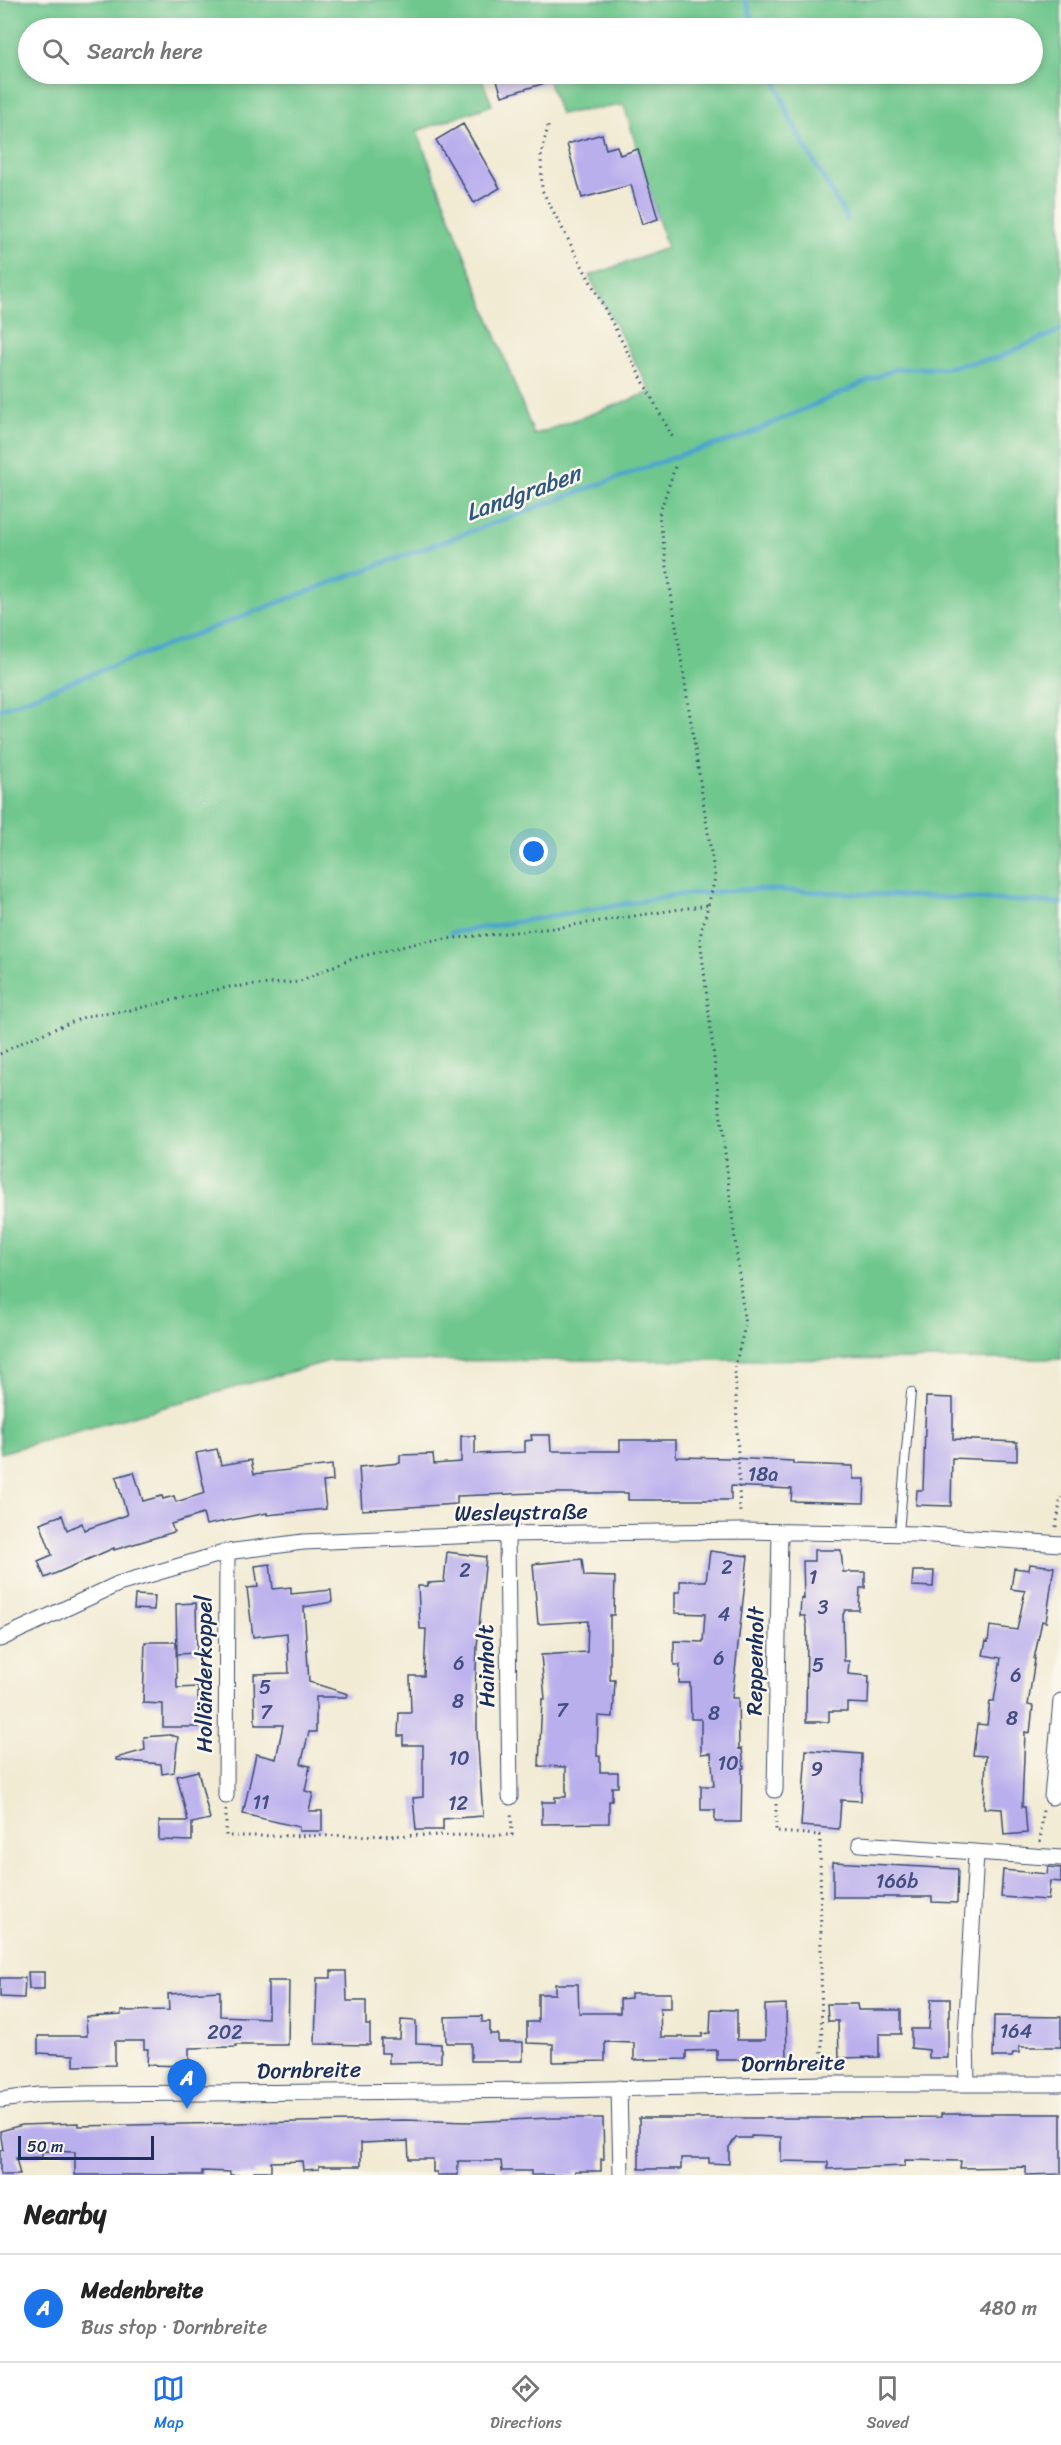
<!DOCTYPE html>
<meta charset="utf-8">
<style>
body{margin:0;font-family:Sriracha,sans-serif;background:#f6f6f6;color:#222}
.scale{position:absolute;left:18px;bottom:15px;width:136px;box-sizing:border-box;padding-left:6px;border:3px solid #1b2f5e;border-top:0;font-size:16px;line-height:21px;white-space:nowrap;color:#1b2f5e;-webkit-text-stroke:4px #fbf7ec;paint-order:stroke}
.you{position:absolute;left:534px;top:852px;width:21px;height:21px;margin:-15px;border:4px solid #fff;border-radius:50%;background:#1a73e8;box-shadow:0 0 0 9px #1a73e833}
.badge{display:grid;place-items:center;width:39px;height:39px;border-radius:50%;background:#1a73e8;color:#fff;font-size:20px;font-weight:700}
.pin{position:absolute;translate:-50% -50px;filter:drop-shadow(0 2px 3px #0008)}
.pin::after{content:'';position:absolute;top:32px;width:21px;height:18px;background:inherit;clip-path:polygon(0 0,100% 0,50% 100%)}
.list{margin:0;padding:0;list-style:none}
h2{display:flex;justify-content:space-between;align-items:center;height:78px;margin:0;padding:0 24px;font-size:26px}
h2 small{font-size:20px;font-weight:400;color:#767676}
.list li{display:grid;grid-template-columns:39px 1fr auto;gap:18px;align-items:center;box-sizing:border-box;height:108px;padding:0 24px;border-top:2px solid #e0e0e0}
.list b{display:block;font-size:22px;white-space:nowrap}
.list p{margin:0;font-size:20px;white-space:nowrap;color:#767676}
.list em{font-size:20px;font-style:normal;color:#767676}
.icon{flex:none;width:33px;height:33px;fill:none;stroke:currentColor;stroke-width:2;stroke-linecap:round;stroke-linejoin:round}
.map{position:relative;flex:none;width:1061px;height:2175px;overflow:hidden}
.search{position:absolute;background:#fff;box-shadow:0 3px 9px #0003;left:18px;right:18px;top:18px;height:66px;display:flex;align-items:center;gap:15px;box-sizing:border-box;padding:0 21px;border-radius:33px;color:#767676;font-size:22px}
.sheet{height:186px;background:#fff}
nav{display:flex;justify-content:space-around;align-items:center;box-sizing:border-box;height:84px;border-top:2px solid #e0e0e0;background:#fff;font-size:16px;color:#767676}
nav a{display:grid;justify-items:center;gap:3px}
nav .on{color:#1a73e8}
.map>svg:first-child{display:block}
</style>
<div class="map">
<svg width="1061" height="2175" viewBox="0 0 1061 2175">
<rect width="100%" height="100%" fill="#fbf7ec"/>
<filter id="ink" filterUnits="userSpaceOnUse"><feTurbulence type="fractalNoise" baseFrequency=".0167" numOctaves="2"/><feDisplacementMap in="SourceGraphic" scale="12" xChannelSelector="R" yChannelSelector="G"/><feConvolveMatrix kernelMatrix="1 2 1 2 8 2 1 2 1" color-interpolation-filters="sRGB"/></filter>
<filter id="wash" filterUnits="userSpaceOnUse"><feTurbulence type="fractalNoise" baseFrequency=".008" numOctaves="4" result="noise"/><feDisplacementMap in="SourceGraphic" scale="24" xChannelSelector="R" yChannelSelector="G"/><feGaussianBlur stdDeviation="1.35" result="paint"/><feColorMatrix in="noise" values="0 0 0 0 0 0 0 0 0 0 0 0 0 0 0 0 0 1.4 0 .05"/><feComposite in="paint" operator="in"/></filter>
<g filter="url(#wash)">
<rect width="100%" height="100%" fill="#f1ebd4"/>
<!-- green -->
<path fill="#70c78d" stroke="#467b76" stroke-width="1.5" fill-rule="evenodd" d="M0,0H1061V1359L329,1361L0,1453ZM28,28H1032V74H546L560,114L624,105L667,248L589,276L651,392L534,435L417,131L492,105L480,74H28Z"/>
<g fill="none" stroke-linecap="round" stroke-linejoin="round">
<!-- stream -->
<path stroke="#4fa5cc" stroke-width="5" d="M745,0L756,28
M773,74L791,121L847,219
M0,709L335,581L680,455L739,438L895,369L943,368L997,358L1061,330
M451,933L677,895L755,889L1061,903"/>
</g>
<g id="blocks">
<!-- building -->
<path fill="#baafed" d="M495,74H565V77L502,96Z
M463,124L500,188L474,203L436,140Z
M602,134L606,149L617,146L620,155L638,149L658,219L642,224L631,185L582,198L567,144Z
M926,1397L953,1398V1439L1017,1442V1461L952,1458L951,1506L916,1505L917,1490H923Z
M531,1435H550L551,1451H620V1440H676V1457L731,1458L793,1461V1464L853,1466V1479H865L864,1503L791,1501L792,1489L731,1486V1500H628V1493H535L457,1496V1504L362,1510L359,1467L400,1463V1455L433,1454L434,1464L461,1462V1436H475V1454L525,1452V1441L532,1440Z
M217,1449L221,1465L251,1460L254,1474L332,1465L333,1481L323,1482L326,1509L267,1515V1513L206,1525L203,1514L171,1524L174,1532L114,1550V1548L45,1578L38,1561L52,1555L40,1523L62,1515L67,1530L82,1523L84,1530L127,1515L116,1477L134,1472L143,1501L162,1496L163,1499L174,1496L176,1502L205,1493L196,1453Z
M814,1550H841L843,1572H865V1588H860L859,1610H845L843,1615L844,1661H849L848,1674L869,1676L868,1704L847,1703V1711H829V1722H806L807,1627L805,1616H800L801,1598L804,1599L803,1561H814Z
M710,1551L748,1556L732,1698H738L739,1749L742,1748L744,1768H742L741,1822H715V1810H701V1786H714L711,1753L701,1754V1719H691L690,1683H679L680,1665H674V1641L703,1642L705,1614L675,1613V1592H680V1581H706Z
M447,1552L486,1557L477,1647L475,1693H477V1733L483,1816L443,1819V1830H416L413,1798L423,1797V1745H403V1736H398L399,1713H411L410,1676H424L426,1629H420L418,1586H428V1583L444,1582Z
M582,1559L584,1576L615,1577L614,1615H610V1680H615L613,1717L598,1716L597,1756H600V1772H618V1787H612V1801H609V1823L542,1824V1802H555V1797H566V1767L539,1766L542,1699H545L541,1655L587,1652L588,1621L538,1624L533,1564Z
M270,1564L273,1589L291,1587V1594L331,1590L332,1602L304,1607L309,1682L348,1694L347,1697H316V1732H309L301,1764L310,1766L305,1791L313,1793L309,1811H322V1831H299V1827L243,1814L256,1754L276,1759L283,1725H255L254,1674L289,1673L287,1633L253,1637L247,1588L258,1587L255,1566Z
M1030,1564L1054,1567L1046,1622L1042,1621L1034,1659H1035L1028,1705L1033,1706L1030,1733L1025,1732L1022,1807H1025L1027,1833L1004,1835L1002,1809L984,1808L986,1756L973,1755L977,1724L987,1725L990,1701H994L1001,1658L983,1655L986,1641L988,1642L990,1626L1017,1630L1025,1591L1011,1589L1014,1568L1029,1570Z
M913,1571H934L933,1587L912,1586Z
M135,1595L155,1596L154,1610L134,1609Z
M196,1603L197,1653L177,1654L176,1604Z
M145,1642H176L177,1688L198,1687V1727H163V1704L143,1703Z
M170,1735L178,1737L174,1772L162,1774L161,1764L116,1760V1758L145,1750L144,1737Z
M806,1750L862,1754L861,1801L841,1800L839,1829L801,1826Z
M198,1771L210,1819L192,1823V1841L159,1840V1821H188L177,1776Z
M833,1862L958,1869L957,1903L932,1902V1897H833Z
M1048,1867L1061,1868V1882L1050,1881L1048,1900L1001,1897L1003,1870L1047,1874Z
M331,1971H346L347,2001H366V2025H370V2045L315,2044L317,1978H331Z
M28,1972H44V1989H29Z
M0,1978H25L24,1998L0,1997Z
M268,1981H289L288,2045H236V2047L189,2048V2066L147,2065L148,2049H144V2041H115V2065L74,2066V2055L38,2053V2036H87L86,2017L121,2015V2011L169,2010L168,1994L220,1991V2016L268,2018Z
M555,1984H578L579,2013H620V1999L631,1998V1993H671V2008H660L661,2037H702V2034L710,2033L711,2009L737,2010V2040H765V2005L786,2004L787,2060H717V2050L686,2051V2059L634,2060V2043L605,2042V2061L553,2062V2044L527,2043V2022H538V1994H555Z
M931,1999H950V2017H948V2058H929V2050L911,2048V2029H929Z
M827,2004H857L858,2010H901V2034H879V2057L839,2058L838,2021H828Z
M482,2016V2022H490V2034H498V2042H523V2061H471V2043H446L445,2017Z
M994,2016L1061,2017V2047H1019V2053H1013L1012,2057H993Z
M401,2020L416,2021V2043L441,2044V2062L389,2063V2053H381V2039H400Z
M941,2114H1061V2174L1026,2175V2167L960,2168L961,2161L905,2160V2166L828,2169V2162L781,2161V2137L751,2136V2138H736L729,2147V2164L709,2163V2158H681V2169H639V2118H839L941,2117Z
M548,2118H603L604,2159H601V2171H575V2175H531V2171H502L501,2161H458V2175H437V2172H433V2159H409L408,2141L361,2143V2166H319V2169L303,2170L302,2161L271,2162V2171H254V2175H230V2172L202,2171V2175H75V2152L42,2151V2157L16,2158L20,2175H0V2151L3,2150L0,2131L22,2125L78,2123V2126L404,2120L469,2122Z"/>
</g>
</g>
<g filter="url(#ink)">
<use href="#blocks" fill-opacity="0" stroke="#3b4b70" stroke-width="1.5"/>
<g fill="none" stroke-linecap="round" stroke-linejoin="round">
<!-- lane casing -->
<g stroke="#3b4b70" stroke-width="10">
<path id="lane" d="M899,1533L911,1392"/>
</g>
<!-- street casing -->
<g stroke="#3b4b70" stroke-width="17">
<path id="street" d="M507,1534L510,1797
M0,1639L118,1584L227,1552L303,1542L507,1534L741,1531L917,1534L1061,1544
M775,1790L780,1532
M226,1796L227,1552
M1052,1797L1061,1701
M860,1844L1061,1858
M967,2084L966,2037L976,1853
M619,2088L621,2175
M0,2100L39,2095L85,2094L559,2090L822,2084H1061"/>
</g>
<!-- path -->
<path stroke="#3b4b70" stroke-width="3" stroke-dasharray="1.5 4.5" stroke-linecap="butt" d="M548,126L541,157L542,190L674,440
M675,467L659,515L715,878L700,937L745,1326L735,1366L740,1514
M0,1054L27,1040L87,1016L131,1010L229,987L298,982L350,959L426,941L554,928L708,905
M1056,1527L1061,1497
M776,1804V1832L820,1835L822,2068
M226,1810V1836L512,1835L511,1811
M1040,1842L1043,1810"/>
<!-- lane -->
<use href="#lane" stroke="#fff" stroke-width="8"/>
<!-- street -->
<use href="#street" stroke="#fff" stroke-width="15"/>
</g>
</g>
<g text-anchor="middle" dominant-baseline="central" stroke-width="5" stroke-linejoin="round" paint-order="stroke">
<!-- number labels -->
<g font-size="20" fill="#434f82">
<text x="763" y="1474">18a</text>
<text x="727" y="1567">2</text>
<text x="465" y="1570">2</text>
<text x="813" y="1577">1</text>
<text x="823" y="1607">3</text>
<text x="724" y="1614">4</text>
<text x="719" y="1658">6</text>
<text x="459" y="1663">6</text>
<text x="818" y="1665">5</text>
<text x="1016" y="1675">6</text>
<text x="265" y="1687">5</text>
<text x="458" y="1701">8</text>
<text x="562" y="1710">7</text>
<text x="266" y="1712">7</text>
<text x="714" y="1713">8</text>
<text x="1012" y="1718">8</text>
<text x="459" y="1758">10</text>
<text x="728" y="1763">10</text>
<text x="817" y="1769">9</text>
<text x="261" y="1802">11</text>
<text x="458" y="1803">12</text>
<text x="897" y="1881">166b</text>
<text x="1016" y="2031">164</text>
<text x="225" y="2032">202</text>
</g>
<!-- street labels -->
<g font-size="22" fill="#1b2f5e" stroke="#fbf7ec">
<text transform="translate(521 1512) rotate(-1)">Wesleystraße</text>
<text transform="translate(755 1661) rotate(-89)">Reppenholt</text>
<text transform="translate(486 1666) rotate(-91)">Hainholt</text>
<text transform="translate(204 1674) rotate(-90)">Holländerkoppel</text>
<text transform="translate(793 2063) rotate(-1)">Dornbreite</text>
<text transform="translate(309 2070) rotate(-1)">Dornbreite</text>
</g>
<!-- water labels -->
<g font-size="24" font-style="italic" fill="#2d5884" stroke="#fbf7ec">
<text transform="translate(523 493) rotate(-20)">Landgraben</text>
</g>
</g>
</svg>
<div class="scale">50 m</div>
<div class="you"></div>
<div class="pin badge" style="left:187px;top:2109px">A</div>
<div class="search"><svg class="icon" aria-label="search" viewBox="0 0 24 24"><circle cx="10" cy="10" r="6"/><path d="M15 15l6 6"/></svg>Search here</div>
</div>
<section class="sheet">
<h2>Nearby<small></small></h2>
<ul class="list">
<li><span class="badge">A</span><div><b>Medenbreite</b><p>Bus stop · Dornbreite</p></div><em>480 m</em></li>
</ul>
</section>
<nav>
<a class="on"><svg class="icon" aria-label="map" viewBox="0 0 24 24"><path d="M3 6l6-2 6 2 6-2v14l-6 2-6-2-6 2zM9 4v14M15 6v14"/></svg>Map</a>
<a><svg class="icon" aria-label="directions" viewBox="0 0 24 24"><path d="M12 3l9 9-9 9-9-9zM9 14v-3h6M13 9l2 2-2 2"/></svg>Directions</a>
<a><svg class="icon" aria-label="saved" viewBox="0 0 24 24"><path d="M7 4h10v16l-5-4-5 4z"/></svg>Saved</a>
</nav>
